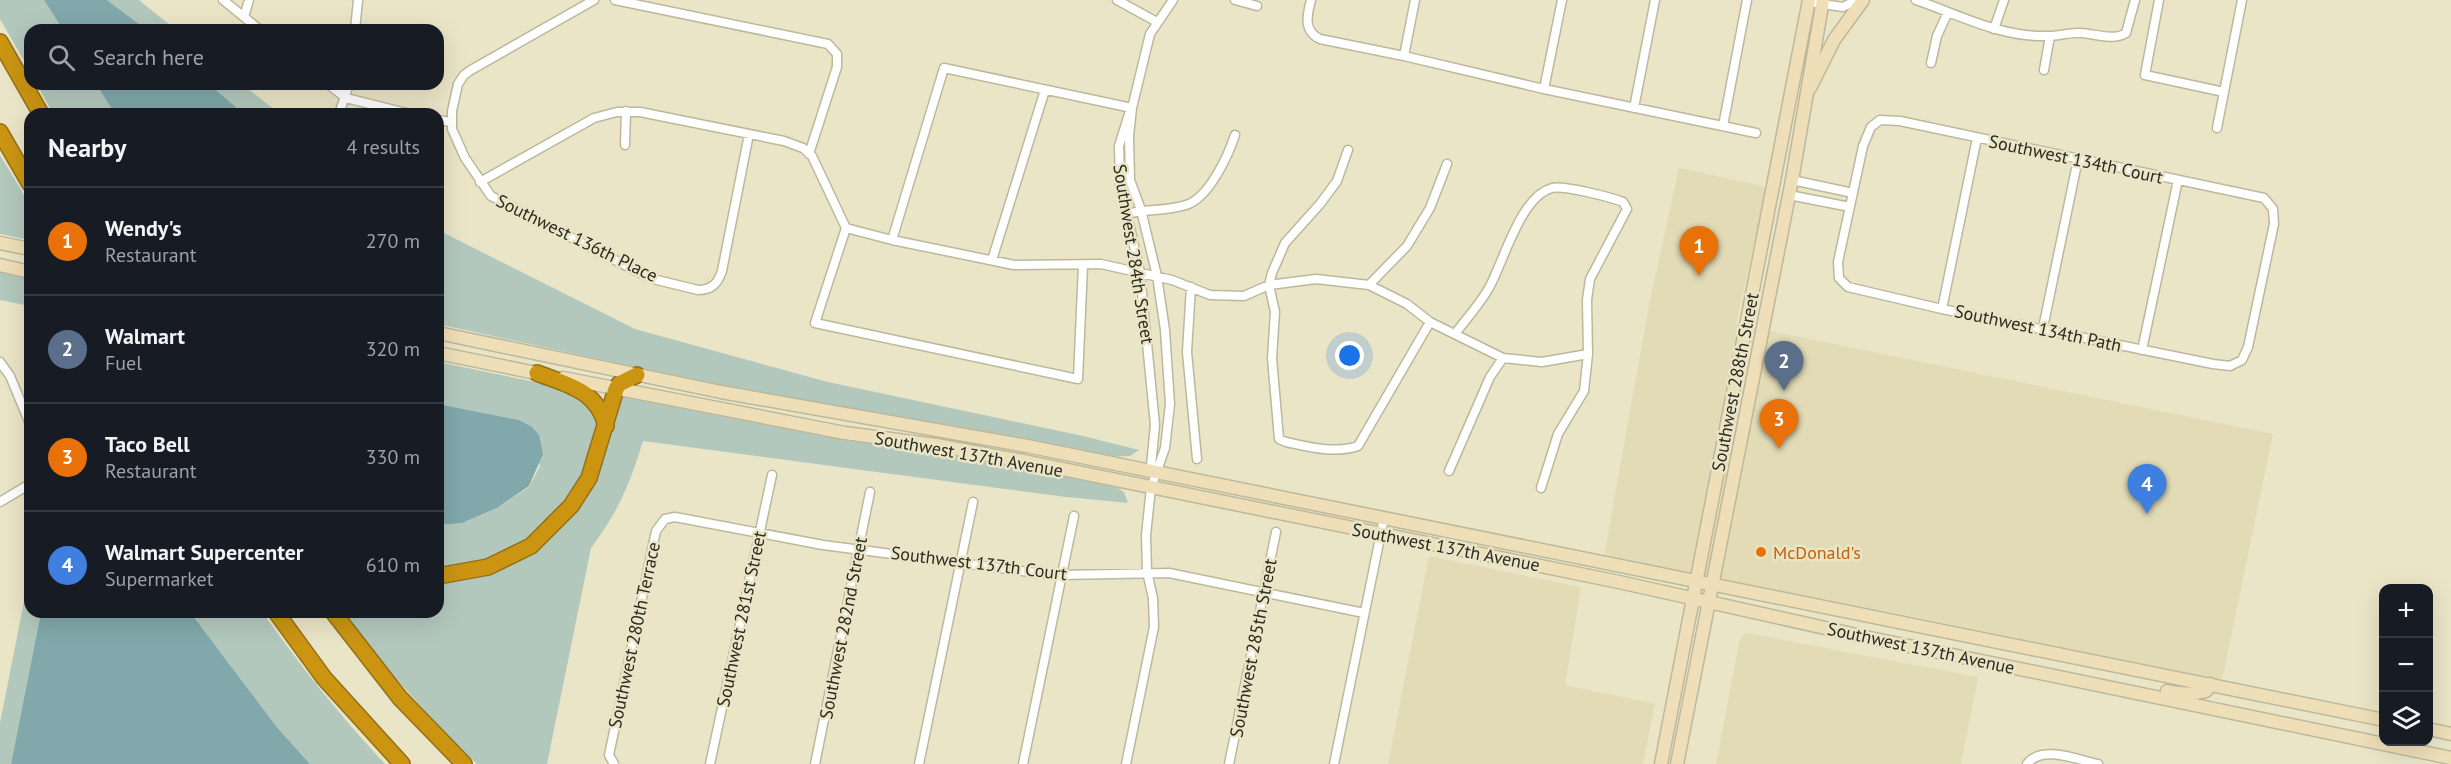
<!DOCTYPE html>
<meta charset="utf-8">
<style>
body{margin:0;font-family:"PT Sans",sans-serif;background:#20242c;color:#f1f3f6}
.controls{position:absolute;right:18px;bottom:18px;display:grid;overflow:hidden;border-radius:12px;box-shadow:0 6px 24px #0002}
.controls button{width:54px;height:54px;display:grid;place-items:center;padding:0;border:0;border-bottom:2px solid #363941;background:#171b24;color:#f1f3f6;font:30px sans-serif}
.you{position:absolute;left:1350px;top:356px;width:21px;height:21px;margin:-15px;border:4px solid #fff;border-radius:50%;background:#1a73e8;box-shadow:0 0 0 9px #1a73e833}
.badge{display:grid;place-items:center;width:39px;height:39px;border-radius:50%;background:#2563eb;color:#fff;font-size:20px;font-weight:700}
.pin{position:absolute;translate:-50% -50px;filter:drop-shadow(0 2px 3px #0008)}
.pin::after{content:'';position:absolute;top:32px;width:21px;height:18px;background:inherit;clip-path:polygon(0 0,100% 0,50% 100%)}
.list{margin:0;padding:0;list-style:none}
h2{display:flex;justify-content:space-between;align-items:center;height:78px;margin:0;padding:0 24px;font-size:26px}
h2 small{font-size:20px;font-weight:400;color:#9ea1a6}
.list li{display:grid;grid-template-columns:39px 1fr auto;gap:18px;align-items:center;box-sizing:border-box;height:108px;padding:0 24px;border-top:2px solid #363941}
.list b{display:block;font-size:22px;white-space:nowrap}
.list p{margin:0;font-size:20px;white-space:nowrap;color:#9ea1a6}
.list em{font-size:20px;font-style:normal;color:#9ea1a6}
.icon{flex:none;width:33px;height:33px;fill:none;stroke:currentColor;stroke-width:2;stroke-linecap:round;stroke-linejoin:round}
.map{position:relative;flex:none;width:2451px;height:764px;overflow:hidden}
.search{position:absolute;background:#171b24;box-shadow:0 6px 24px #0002;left:24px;top:24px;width:420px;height:66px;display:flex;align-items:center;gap:15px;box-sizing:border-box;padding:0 21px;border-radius:18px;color:#9ea1a6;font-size:22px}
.panel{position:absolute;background:#171b24;box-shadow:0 6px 24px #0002;left:24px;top:108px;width:420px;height:510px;border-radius:18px}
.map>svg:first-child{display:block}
</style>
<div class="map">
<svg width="2451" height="764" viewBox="0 0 2451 764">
<rect width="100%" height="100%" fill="#eae5c7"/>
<!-- built -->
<path fill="#e2dbb6" d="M1679,168L1767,187L1736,324L2273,434L2222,680L1910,616L1604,557L1649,305Z
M1429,556L1581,587L1565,685L1655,704L1643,764H1388Z
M1747,633L1978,677L1961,764H1716L1740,638Z"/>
<!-- green -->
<path fill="#b3c8bd" d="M0,0H44L63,30H30V71L0,19Z
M107,0H139L176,30H147Z
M37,84H96L115,114H53Z
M209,84H242L280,114H244Z
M0,155L30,205V240L0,234Z
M438,230L635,329L828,382L1083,436L1139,450L1130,456L1108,457L951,425L825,406L667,374L438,324Z
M0,272L30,278V306L0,300Z
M438,362L569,389L581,394L598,420L597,431L583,475L565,502L532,536L519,545L484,561L438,570V525L462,523L497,508L529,487L540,466L519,420L438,404Z
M622,395L821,434L961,454L1114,485L1124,492L1128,503L1066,497L643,441C630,484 618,512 591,548L547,764H477C428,717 384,666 342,612H438V580L462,578L564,521Z
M30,571V612H41L11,764H0V723Z
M190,612H262C300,665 340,716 385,764H310L276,726Z"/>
<!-- water -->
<path fill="#81a8aa" d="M44,0H107L147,30H63Z
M96,84H209L244,114H115Z
M438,404L519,420L532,427L539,435L543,454L529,486L497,508L462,523L438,525Z
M41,612H190L276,726L310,764H11Z"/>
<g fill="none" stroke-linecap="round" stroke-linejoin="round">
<!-- minor casing -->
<g stroke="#bdb89b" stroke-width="11">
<path id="minor" d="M223,0L260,30
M594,0L471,70L464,75L458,84L452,111V129L465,158L491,196L640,273L657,280L698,290C712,290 718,283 722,271L749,134
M615,0L828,44L837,54V67L809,154
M1117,0L1157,22
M1235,0L1257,6
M1311,0C1307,15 1303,31 1320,39L1404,56L1544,89L1756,133
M1916,0C1960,15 2001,38 2049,36C2060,36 2070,32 2081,33C2096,34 2114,41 2126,33L2135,0
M2159,0L2145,75L2224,92
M1809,2L1843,7L1857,0
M244,17L249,0
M1994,29L2004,0
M355,30L358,0
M1404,56L1415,0
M1931,63L1937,36L1948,12
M2044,70L2050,36
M328,84L346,98L410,114
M1544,89L1562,0
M1634,108L1655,0
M339,114L349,84
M1129,114L1119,146L1120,184L1140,272L1155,425L1151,466L1155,473
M438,120L451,122
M1880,120L1900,121L2264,198L2273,209L2274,224L2248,347L2242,360L2230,366L2213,364L1942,309L1848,287L1839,278L1838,262L1863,146L1871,127Z
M1723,126L1747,0
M2217,128L2242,0
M625,145L626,111
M1348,150L1337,181L1320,204L1285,243L1272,273L1269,285L1275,312L1272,358L1279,439L1286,442C1310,447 1334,454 1358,446L1430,322
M1792,180L1853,193
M480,182L594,118L617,112H640L784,141L803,148L812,156L846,228
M1789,195L1850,207
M1126,214C1146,209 1168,211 1186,205C1209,198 1228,156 1235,135
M846,228L892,240L1014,265L1101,264L1172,280L1210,295L1244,296L1269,285L1316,279L1369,285L1407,304L1430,322L1503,358L1542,362L1588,354
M846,228L815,323L1078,379L1083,265
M892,240L944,68L1132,108
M992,260L1045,90
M1369,285L1407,246L1430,208L1447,164
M1191,287L1187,352L1197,459
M1942,309L1977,138
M2043,328L2078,159
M1455,334C1466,319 1481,303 1490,286C1504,260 1521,196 1552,188C1563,185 1610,197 1623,202L1627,209L1590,279L1587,300L1588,354L1584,391L1558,434L1541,488
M2142,350L2178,180
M0,362L10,376L30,424
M1449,471L1490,377L1503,358
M0,502L30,484
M614,764L609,755L656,531L665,519L675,517L823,545L1037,573L1060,575L1169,573L1364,613
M710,764L772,475
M815,764L870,492
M919,764L973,502
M1023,764L1074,516
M1126,764L1154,627L1153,598L1147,572L1146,535L1151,488L1165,448L1170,404L1165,330L1157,276L1141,210L1130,180L1129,136L1132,108L1150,34L1173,0
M1229,764L1276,532
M1334,764L1384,518
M2027,764C2042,744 2078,760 2098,764"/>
</g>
<!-- secondary casing -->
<g stroke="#bdb89b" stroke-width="15">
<path id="secondary" d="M1810,88L1834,40L1863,0
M0,243L30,249
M0,265L30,272
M438,333L721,392L1027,446L2384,720
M438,353L546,375
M563,378L845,433L936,445L1023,461L1619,582L1870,638L2451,758
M2167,691C2180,694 2192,695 2206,691L2210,684
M2428,729L2451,734
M1661,764L1809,0
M1677,764L1792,180L1823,0"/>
</g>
<!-- motorway casing -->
<g stroke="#937017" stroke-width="18">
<path id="motorway" d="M0,42L41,114
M0,132L30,184
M537,373C568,385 597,390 606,426
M438,576L488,567L531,546L571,506L589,478L616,389L619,384L637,375
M276,612L324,678L402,764
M333,612L400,698L464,764"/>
</g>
<!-- minor -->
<use href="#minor" stroke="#fff" stroke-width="8"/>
<!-- secondary -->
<use href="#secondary" stroke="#efdfb8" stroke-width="12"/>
<!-- motorway -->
<use href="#motorway" stroke="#cb9512" stroke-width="15"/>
</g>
<!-- markers -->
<circle fill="#e8710a" stroke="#eae5c7" stroke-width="2" cx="1761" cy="552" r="6"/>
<g text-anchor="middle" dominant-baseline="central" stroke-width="5" stroke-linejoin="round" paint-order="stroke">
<!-- street labels -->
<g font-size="18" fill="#2c2a1f" stroke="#eae5c7">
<text transform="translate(2076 159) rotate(12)">Southwest 134th Court</text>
<text transform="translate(577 238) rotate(26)">Southwest 136th Place</text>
<text transform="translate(1134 254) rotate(81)">Southwest 284th Street</text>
<text transform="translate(2038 328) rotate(12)">Southwest 134th Path</text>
<text transform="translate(1735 382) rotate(-79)">Southwest 288th Street</text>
<text transform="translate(969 454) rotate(10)">Southwest 137th Avenue</text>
<text transform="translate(1446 547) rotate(11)">Southwest 137th Avenue</text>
<text transform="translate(979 563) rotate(7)">Southwest 137th Court</text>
<text transform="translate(741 619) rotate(-78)">Southwest 281st Street</text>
<text transform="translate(843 628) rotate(-79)">Southwest 282nd Street</text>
<text transform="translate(634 635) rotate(-78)">Southwest 280th Terrace</text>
<text transform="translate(1253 648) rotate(-79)">Southwest 285th Street</text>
<text transform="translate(1921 648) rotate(12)">Southwest 137th Avenue</text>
</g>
<!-- food labels -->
<g font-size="18" fill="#c56008" stroke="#eae5c7" text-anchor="start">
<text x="1773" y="552">McDonald's</text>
</g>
</g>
</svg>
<div class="controls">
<button>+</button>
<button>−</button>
<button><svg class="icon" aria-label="layers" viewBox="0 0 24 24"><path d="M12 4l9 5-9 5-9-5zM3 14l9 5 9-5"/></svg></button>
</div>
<div class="you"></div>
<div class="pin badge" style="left:1699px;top:276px;background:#e8710a">1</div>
<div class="pin badge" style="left:1784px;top:391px;background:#5c6f8a">2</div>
<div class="pin badge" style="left:1779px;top:449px;background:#e8710a">3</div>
<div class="pin badge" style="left:2147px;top:514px;background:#3f7fe0">4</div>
<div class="search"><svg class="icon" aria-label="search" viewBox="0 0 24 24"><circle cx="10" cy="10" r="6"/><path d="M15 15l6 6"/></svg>Search here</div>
<section class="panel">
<h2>Nearby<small>4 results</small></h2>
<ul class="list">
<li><span class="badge" style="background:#e8710a">1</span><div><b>Wendy's</b><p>Restaurant</p></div><em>270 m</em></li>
<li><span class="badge" style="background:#5c6f8a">2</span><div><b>Walmart</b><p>Fuel</p></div><em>320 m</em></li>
<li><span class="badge" style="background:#e8710a">3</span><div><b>Taco Bell</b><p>Restaurant</p></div><em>330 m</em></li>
<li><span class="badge" style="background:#3f7fe0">4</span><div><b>Walmart Supercenter</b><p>Supermarket</p></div><em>610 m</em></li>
</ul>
</section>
</div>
